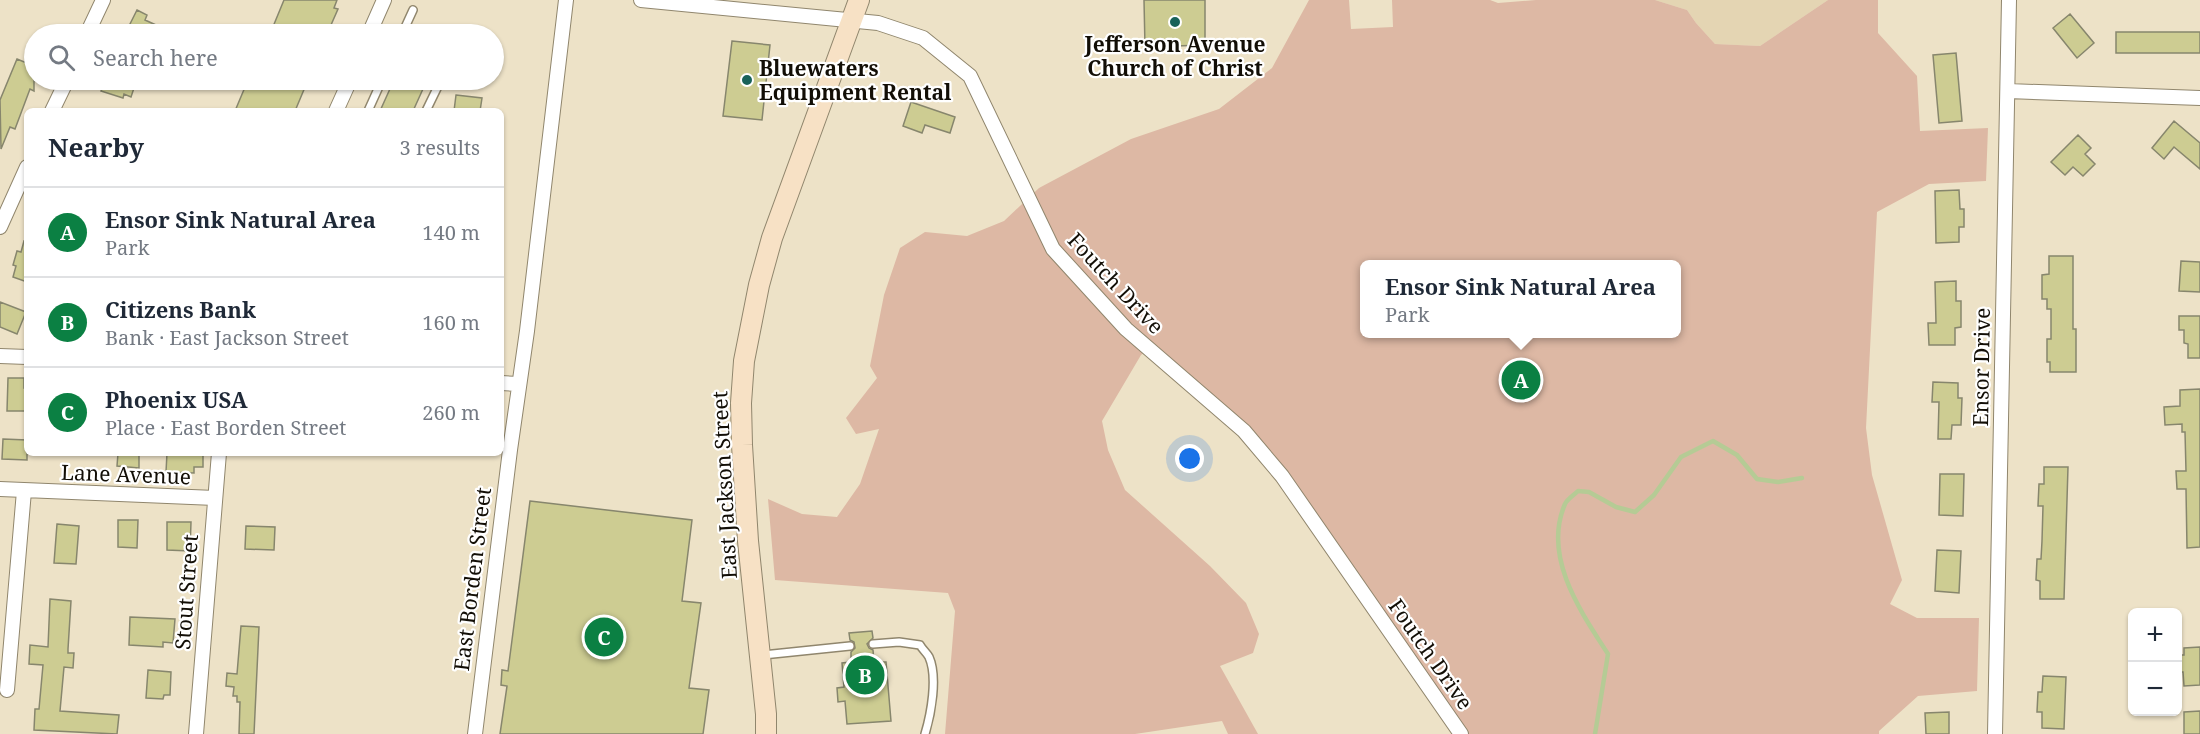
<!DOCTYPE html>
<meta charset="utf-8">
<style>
body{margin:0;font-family:"Noto Serif",serif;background:#f6f6f7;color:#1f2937}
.controls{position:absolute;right:18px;bottom:18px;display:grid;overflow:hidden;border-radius:9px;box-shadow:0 2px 4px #0004}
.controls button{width:54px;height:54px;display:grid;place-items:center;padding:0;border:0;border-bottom:2px solid #e0e1e3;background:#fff;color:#1f2937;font:30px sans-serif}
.you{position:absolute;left:1190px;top:459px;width:21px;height:21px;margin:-15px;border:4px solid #fff;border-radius:50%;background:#1a73e8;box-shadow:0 0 0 9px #1a73e833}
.badge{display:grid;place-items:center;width:39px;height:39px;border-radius:50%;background:#0b8043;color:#fff;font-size:20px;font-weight:700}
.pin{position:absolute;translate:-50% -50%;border:3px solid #fff;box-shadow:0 2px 6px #0006}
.popup{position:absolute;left:1360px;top:260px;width:321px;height:78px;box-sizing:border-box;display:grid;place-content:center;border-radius:9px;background:#fff;filter:drop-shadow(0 2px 4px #0005);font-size:20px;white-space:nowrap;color:#747a83}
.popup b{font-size:22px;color:#1f2937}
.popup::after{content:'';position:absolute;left:50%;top:100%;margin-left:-12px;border:12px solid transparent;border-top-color:#fff}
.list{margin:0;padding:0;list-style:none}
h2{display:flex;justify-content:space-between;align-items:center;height:78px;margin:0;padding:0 24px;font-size:26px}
h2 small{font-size:20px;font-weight:400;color:#747a83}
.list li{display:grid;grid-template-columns:39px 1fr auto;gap:18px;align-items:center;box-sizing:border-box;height:90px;padding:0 24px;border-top:2px solid #e0e1e3}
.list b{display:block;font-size:22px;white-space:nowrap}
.list p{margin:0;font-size:20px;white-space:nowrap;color:#747a83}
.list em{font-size:20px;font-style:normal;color:#747a83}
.icon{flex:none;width:33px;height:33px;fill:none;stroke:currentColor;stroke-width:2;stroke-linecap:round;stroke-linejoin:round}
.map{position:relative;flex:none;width:2200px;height:734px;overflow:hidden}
.search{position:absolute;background:#fff;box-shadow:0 2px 4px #0004;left:24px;top:24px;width:480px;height:66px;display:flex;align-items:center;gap:15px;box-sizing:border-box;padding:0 21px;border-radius:33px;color:#747a83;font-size:22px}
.panel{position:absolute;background:#fff;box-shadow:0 2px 4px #0004;left:24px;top:108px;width:480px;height:348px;border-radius:9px}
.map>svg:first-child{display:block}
</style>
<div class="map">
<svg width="2200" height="734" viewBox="0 0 2200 734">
<rect width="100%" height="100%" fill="#ede2c7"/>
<!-- built -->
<path fill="#e4d5b3" d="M1655,0H1828L1760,46L1715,44L1696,23L1687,10Z"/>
<!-- green -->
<path fill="#ddb8a4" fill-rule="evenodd" d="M1309,0H1349L1351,29L1393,27L1392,0H1490L1498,3L1536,0H1655L1687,10L1696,23L1715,44L1760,46L1828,0H1878V33L1917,76L1920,131L1988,128L1986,181L1929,184L1877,212L1866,428L1872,475L1902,580L1890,604L1917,618H1979L1977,691L1918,696L1879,731V734H1458L1244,431L1148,349L1141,355L1102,421L1108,450L1125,490L1210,566L1246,603L1259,634L1253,653L1220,666L1258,734H1228L1222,721L1135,734H945L955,611L948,593L775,580L768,499L802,514L837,517L860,484L879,429L856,434L846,418L877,378L870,366L884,295L900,248L925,232L967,236L1004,221L1039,188L1131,139L1219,109L1272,68ZM1365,264H1677V334H1365Z"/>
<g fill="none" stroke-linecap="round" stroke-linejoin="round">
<!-- stream -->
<path stroke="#b5cb95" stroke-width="4.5" d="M1595,734L1608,654C1581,612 1542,557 1565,504C1567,499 1574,495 1578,491L1589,492L1616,507L1635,512L1654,495L1681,457L1713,441L1737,455L1757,479L1778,482L1802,478"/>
</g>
<!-- building -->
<path fill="#cdcc92" stroke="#87866d" stroke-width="1.5" d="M284,0H337L334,8L338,9L327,34H270Z
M1144,0H1205V45L1145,47Z
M137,10L147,15L145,20L176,34H125Z
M2070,14L2094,43L2077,58L2053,28Z
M2116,32H2200V53H2116Z
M732,41L770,45L762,120L723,116Z
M1956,53L1962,121L1939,123L1933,55Z
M17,59L34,66V91L30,89L15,129L10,127L1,149L0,100Z
M105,80H129L136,82L131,97L124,94L123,98L101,91Z
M248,80H308L295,111H235Z
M394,80H427L413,111H380Z
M456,95L482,98L480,111H454Z
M911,102L955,117L950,133L925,125L922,133L903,126Z
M2174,121L2200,143V169L2174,147L2164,159L2152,148Z
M2078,135L2091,148L2085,154L2095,164L2083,176L2073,167L2065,175L2051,162Z
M1959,190L1960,209H1964V227H1959V242L1936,243L1935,191Z
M24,241L27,242V282L13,277L16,266L13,265L17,251L21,252Z
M2049,256H2073V329H2076V372H2050V362H2047V339H2051V309H2047V299H2042V275L2049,274Z
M2181,261L2200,262V292L2179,291Z
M1956,281V301H1961V327L1955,328V345H1929L1928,323H1936L1935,282Z
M0,302L26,312L17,334L0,327Z
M2179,316H2200V358H2188V344L2184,343V330H2179Z
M8,378H24V388H27V411H7Z
M1933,382L1958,383V398H1962L1961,425H1952L1951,439H1938L1939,402H1932Z
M2200,389V547L2187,548L2186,489H2177L2176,471H2186L2185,432H2182V424L2165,425L2164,407L2180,406V390Z
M3,439L27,440V460L2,459Z
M118,453H139V468L117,466Z
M167,453L203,454V467H194V473L166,472Z
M2044,467H2068L2064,599H2040V581L2036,580L2037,559H2041L2042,541L2043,506H2038L2039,484H2044Z
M1940,474H1964L1963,516L1939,515Z
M530,501L692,520L682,601L701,603L689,688L709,690L703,734H500L507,686L501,685L502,670L508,671Z
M118,520H138L137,548L118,547Z
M167,522H191L190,551L167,550Z
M57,524L79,526L76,564L54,563Z
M246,526L275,527L274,550L245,549Z
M1937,550L1961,551L1959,593L1935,591Z
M50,599L71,601L68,649V653H74L73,668L64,667L60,711L119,715L117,734L34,730L35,709H39L43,665L29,664L30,645L48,647Z
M130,617L175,619L173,643L163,642V647L129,645Z
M241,626L259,627L254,734H239L240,702H237V696H233L234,687L226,686L227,673L237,674Z
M872,631L873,638L867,644L869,648L873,650L874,662H886L891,721L847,724L845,701L838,702L837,688L844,687L842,663L851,662V652L855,648L854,642L850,640L849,633Z
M2200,647V685L2184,686L2183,672H2178V655H2184V648Z
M148,670L171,672L170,695H164L163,699L146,698Z
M2043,676L2066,677L2064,729L2042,728V712H2037L2038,692H2042Z
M2200,711V734H2184V712Z
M1949,712V734H1926L1925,713Z"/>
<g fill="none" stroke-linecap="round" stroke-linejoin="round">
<!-- lane casing -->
<g stroke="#90866d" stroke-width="10">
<path id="lane" d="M454,30V34
M402,34L413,10
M368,111L382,80
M426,111L441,80
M873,644L899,642L920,645C922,649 927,653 929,657C938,677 931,714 925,734
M763,655L850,646"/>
</g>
<!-- street casing -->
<g stroke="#90866d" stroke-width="16">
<path id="street" d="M641,0L878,23L923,38L970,76L1053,249L1126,329L1244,431L1282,476L1461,734
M87,34L103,0
M369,34L384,0
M2008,91L2200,98
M52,111L67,80
M336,111L350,80
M0,227L27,167
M0,356L27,357
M501,383L519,384
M0,489L215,498
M7,690L24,491
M196,734L219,453
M475,734L510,450L527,331L566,0
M1995,734L2009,0"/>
</g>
<!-- secondary casing -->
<g stroke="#90866d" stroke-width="22">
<path id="secondary" d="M766,734V714L748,541L742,445L741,403L744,361L759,285L772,238L859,0"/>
</g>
<!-- lane -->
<use href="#lane" stroke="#fff" stroke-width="7"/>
<!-- street -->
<use href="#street" stroke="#fff" stroke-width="14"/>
<!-- secondary -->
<use href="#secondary" stroke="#f7e1c5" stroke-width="20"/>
</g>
<!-- markers -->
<g fill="#186259" stroke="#fff" stroke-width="2">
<circle cx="1175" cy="22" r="6"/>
<circle cx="747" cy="80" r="6"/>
</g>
<g text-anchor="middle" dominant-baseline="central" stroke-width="4.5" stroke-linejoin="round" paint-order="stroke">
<!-- poi labels -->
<g font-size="21" font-weight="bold" fill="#120e06" stroke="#fff">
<text x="1175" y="44">Jefferson Avenue<tspan x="1175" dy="24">Church of Christ</tspan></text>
<text x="759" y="68" text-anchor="start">Bluewaters<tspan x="759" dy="24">Equipment Rental</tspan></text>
</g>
<!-- street labels -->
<g font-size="21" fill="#120e06" stroke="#fff">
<text transform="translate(1116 283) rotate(47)">Foutch Drive</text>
<text transform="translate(1981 367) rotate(-89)">Ensor Drive</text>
<text transform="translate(126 474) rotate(2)">Lane Avenue</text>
<text transform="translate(724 485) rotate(-93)">East Jackson Street</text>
<text transform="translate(472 579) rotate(-83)">East Borden Street</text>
<text transform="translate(186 592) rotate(-86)">Stout Street</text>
<text transform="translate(1431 654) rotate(55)">Foutch Drive</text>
</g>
</g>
</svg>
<div class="controls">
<button>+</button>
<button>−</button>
</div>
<div class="you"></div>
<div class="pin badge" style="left:1521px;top:380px">A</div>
<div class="popup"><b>Ensor Sink Natural Area</b>Park</div>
<div class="pin badge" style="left:865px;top:675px">B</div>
<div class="pin badge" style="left:604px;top:637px">C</div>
<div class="search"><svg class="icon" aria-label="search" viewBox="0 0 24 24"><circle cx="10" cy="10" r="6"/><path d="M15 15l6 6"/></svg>Search here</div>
<section class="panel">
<h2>Nearby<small>3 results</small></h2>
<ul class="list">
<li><span class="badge">A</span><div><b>Ensor Sink Natural Area</b><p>Park</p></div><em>140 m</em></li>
<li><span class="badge">B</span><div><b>Citizens Bank</b><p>Bank · East Jackson Street</p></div><em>160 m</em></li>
<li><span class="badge">C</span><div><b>Phoenix USA</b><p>Place · East Borden Street</p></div><em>260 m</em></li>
</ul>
</section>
</div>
